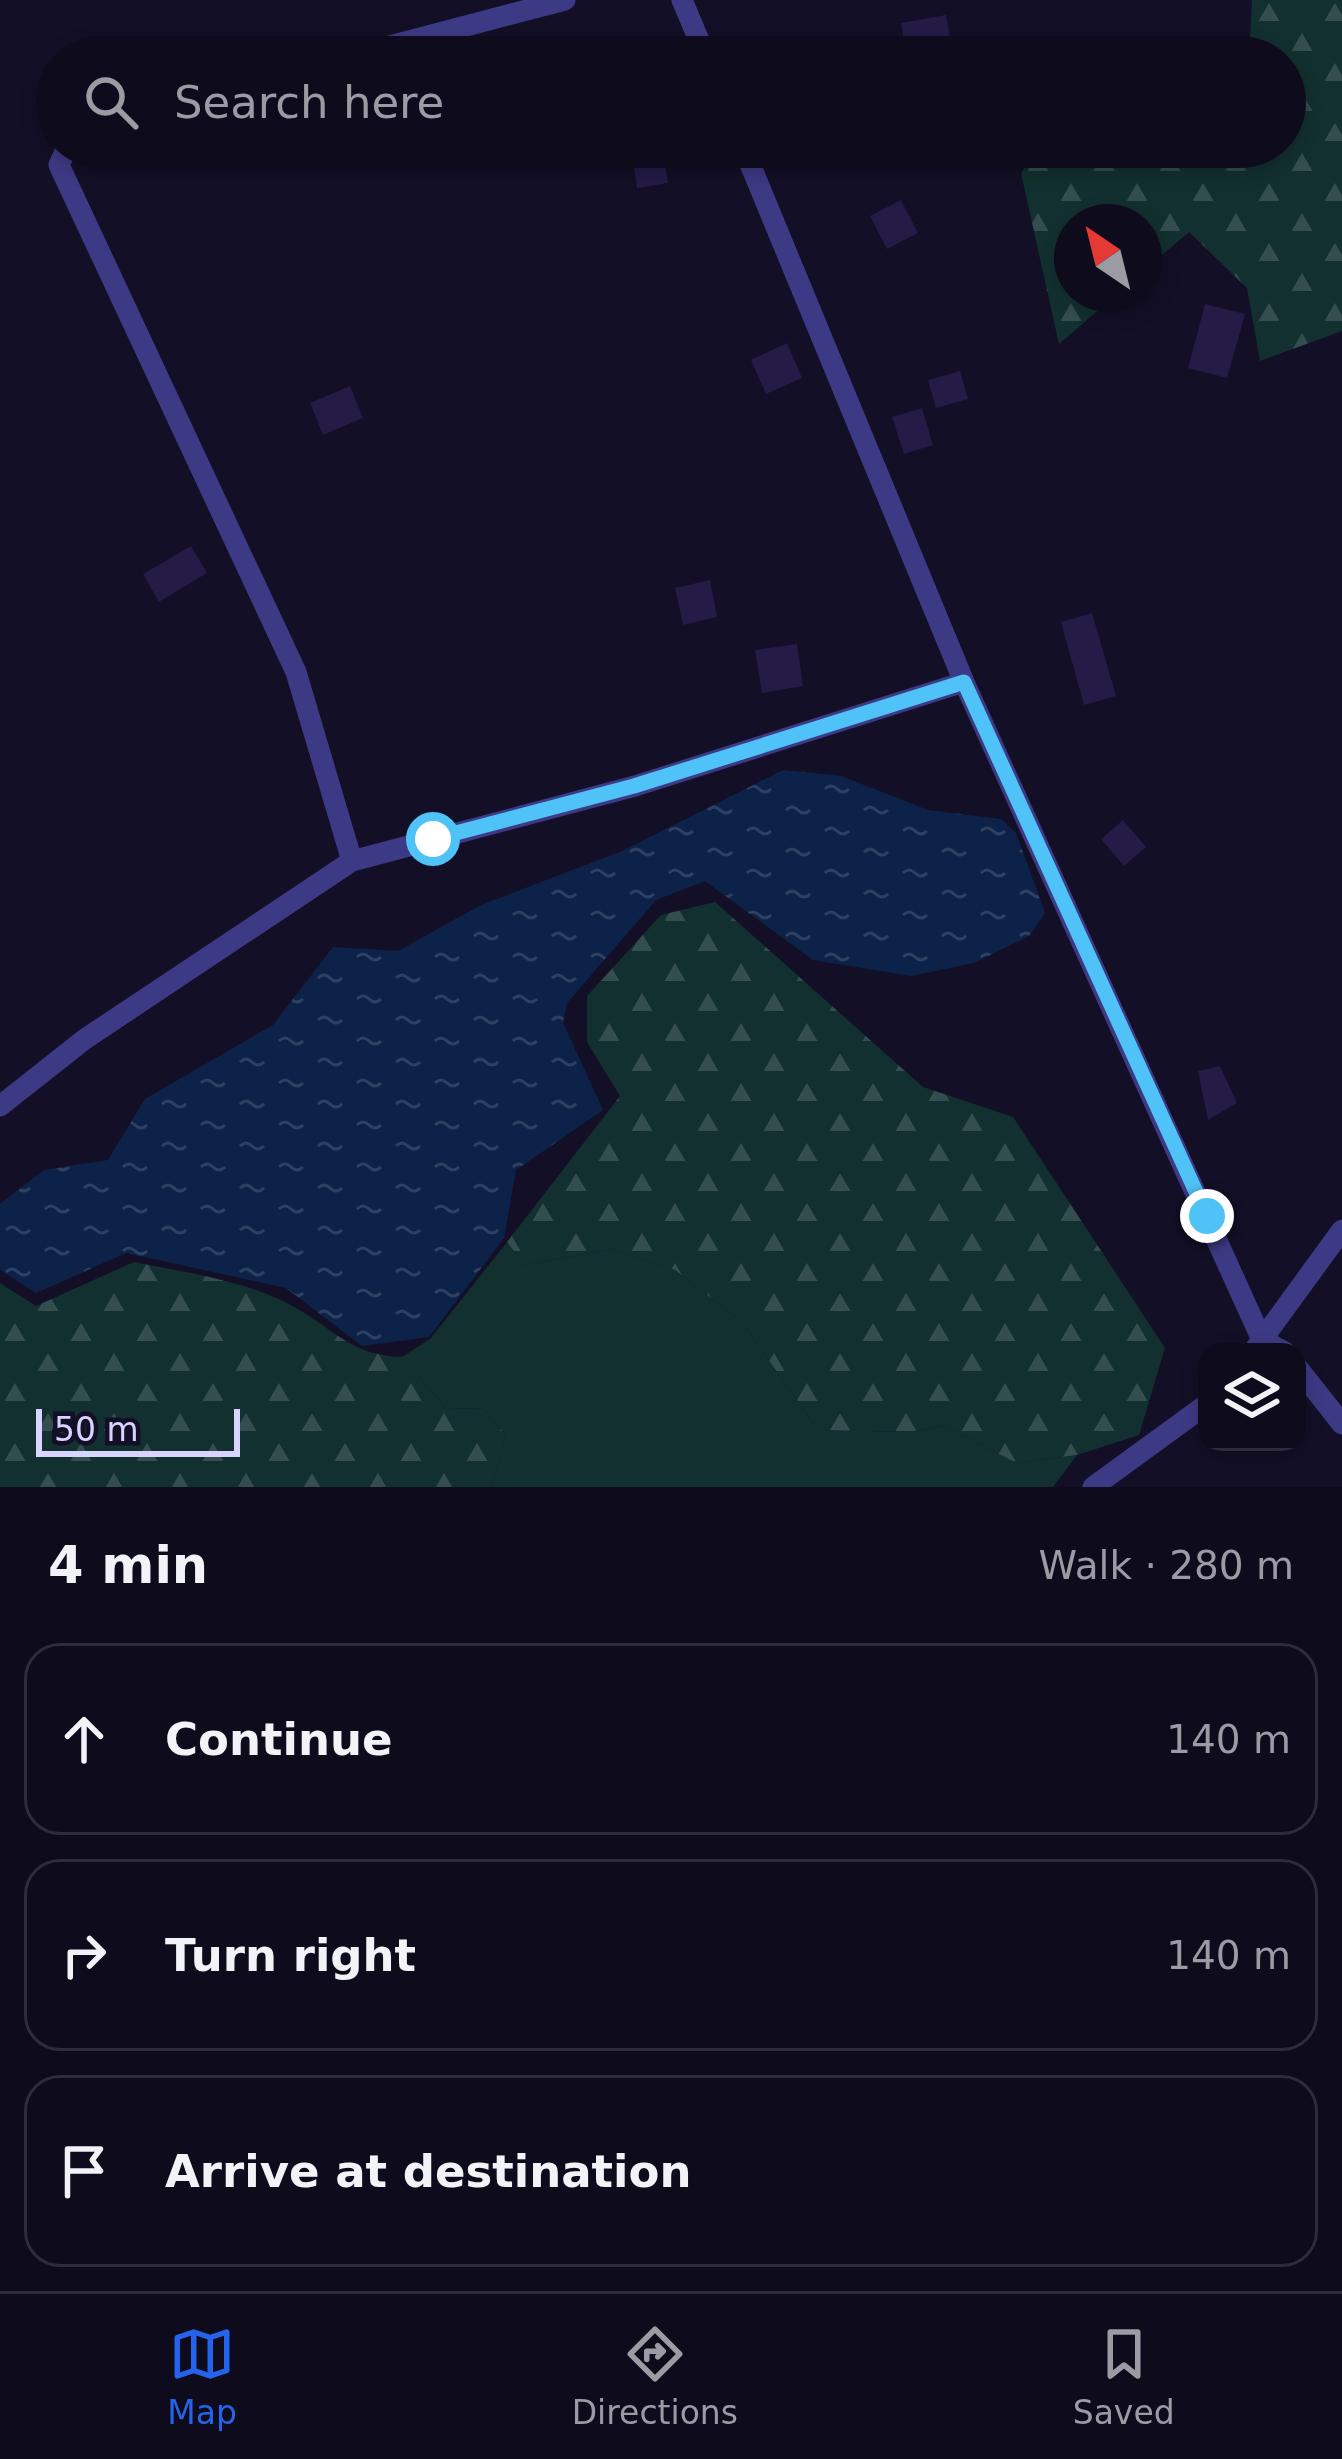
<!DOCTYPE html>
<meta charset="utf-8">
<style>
body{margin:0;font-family:"DejaVu Sans",sans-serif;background:#1c1929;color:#f1f3f6}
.controls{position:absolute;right:36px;bottom:36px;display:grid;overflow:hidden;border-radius:24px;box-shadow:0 6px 18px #0003}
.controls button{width:108px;height:108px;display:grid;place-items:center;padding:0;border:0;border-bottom:3px solid #2e2b3b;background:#0e0b1c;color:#f1f3f6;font:60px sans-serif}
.compass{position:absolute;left:1054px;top:204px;width:108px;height:108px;border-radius:50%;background:#0e0b1c;box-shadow:0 6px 18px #0003;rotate:325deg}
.scale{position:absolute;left:36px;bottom:30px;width:204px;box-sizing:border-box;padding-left:12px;border:6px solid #d9d4ff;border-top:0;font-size:33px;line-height:42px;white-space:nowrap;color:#d9d4ff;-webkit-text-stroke:9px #130f26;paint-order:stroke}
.stop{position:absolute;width:36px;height:36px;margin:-27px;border:9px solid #4fc3f7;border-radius:50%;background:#fff}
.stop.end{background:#4fc3f7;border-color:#fff;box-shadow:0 3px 12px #0008}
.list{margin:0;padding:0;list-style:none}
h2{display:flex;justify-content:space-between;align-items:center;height:156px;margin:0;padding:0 48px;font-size:51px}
h2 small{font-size:39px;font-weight:400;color:#9b9ba3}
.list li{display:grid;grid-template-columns:78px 1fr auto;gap:36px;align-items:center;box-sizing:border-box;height:192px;margin:0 24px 24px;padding:0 24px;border:3px solid #2e2b3b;border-radius:36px}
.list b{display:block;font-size:45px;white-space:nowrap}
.list em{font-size:39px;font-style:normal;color:#9b9ba3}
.icon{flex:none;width:66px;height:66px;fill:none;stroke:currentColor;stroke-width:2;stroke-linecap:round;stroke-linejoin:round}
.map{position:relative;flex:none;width:1342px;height:1487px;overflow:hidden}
.search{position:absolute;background:#0e0b1c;box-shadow:0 6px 18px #0003;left:36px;right:36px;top:36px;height:132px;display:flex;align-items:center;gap:30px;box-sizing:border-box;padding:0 42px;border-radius:66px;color:#9b9ba3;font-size:45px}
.sheet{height:804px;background:#0e0b1c}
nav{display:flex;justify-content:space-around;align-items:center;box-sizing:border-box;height:168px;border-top:3px solid #2e2b3b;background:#0e0b1c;font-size:33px;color:#9b9ba3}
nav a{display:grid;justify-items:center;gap:6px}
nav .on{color:#2563eb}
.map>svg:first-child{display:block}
</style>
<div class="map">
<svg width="1342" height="1487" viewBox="0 0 1342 1487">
<defs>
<pattern id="forest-firs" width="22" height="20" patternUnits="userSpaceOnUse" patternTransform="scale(3)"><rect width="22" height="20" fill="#12302f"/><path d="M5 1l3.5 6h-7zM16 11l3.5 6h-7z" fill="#344d4e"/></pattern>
<pattern id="water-ripples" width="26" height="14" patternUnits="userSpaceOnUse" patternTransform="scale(3)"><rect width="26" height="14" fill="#0c2248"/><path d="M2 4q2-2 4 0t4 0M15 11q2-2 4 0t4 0" fill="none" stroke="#2f4163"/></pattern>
</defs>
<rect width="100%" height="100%" fill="#130f26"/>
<!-- green -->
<path fill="#12302f" d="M507,1242L525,1265L612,1249L675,1270L742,1322L818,1430L914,1432L944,1425L1016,1463L1077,1455L1053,1487H491L506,1436L484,1409L446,1408L402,1357L430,1339Z"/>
<!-- forest -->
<path fill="url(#forest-firs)" d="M1252,0H1342V331L1260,361L1247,288L1189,232L1144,270V222H1072V294H1117L1059,344L1021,173L1039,147H1285V57H1249Z
M715,902L923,1087L1013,1117L1165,1348L1139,1435L1077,1455L1016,1463L944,1425L914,1432L818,1430L742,1322L675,1270L612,1249L525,1265L507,1242L620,1096L587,1042V996L661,915Z
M134,1262C184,1272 241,1280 287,1303C332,1326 349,1356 402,1357L446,1408L484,1409L506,1436L491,1487H0V1283L36,1306Z"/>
<!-- water -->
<path fill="url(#water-ripples)" d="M783,770L841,776L928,810L1001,819L1016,833L1045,913L1029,936L974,963L911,976L813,960L705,881L656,900L567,1003L563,1023L603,1110L516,1170L504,1238L429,1337L362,1346L286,1288L126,1253L36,1293L0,1270V1204L44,1170L108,1160L145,1099L273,1025L333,947L398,951L481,905L622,851Z"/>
<!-- building -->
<path fill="#241b47" d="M946,15L952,49L907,57L901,23Z
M603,39L607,57H567L565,48Z
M663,148L668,183L637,188L632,153Z
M901,200L918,233L887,249L870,216Z
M1205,304L1245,314L1227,378L1188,368Z
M787,343L802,378L766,394L751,360Z
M960,371L968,399L936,408L928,380Z
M350,386L363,418L323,435L310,403Z
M922,408L933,445L904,454L892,417Z
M191,546L207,573L159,602L143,574Z
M710,580L717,617L683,625L675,588Z
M1092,613L1116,696L1084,705L1061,622Z
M797,644L803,686L762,693L755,650Z
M1123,820L1146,847L1124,866L1101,839Z
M1220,1066L1237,1103L1208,1120L1198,1071Z"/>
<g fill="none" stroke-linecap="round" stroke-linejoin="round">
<!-- street -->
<path stroke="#3d3a85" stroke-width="21" d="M682,0L706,57
M348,57L565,0
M67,147L59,165L296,672L352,861
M743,147L964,682L1262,1340L1285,1352
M0,1106L85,1039L352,861L635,786L964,682
M1253,1352L1342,1230
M1297,1367L1342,1424
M1093,1487L1207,1404"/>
</g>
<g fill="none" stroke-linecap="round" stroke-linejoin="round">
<!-- route -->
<path stroke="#4fc3f7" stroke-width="15" d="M433,839L634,786L964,682L1207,1216"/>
</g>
</svg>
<div class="controls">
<button><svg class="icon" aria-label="layers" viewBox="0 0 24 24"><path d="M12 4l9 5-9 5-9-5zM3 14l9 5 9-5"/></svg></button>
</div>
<svg class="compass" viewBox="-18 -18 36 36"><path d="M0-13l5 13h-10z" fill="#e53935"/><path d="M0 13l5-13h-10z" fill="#9b9ba3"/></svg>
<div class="scale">50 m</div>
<div class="stop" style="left:433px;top:839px"></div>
<div class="stop end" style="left:1207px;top:1216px"></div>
<div class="search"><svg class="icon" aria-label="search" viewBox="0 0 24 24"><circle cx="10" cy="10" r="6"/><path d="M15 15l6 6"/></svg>Search here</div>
</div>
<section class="sheet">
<h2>4 min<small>Walk · 280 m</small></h2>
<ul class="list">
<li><svg class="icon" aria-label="ahead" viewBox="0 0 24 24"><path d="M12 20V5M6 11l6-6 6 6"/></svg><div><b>Continue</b></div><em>140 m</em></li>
<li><svg class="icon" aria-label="right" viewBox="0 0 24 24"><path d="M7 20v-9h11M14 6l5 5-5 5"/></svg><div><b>Turn right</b></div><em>140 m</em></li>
<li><svg class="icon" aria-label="arrive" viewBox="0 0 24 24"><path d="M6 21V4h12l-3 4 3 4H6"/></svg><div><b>Arrive at destination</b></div></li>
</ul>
</section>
<nav>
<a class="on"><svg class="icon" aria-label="map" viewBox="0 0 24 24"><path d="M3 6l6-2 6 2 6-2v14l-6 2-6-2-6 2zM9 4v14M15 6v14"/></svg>Map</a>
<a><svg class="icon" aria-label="directions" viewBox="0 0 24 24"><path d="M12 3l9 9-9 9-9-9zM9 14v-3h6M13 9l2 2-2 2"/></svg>Directions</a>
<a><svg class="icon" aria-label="saved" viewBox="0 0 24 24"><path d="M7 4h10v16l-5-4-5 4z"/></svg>Saved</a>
</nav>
